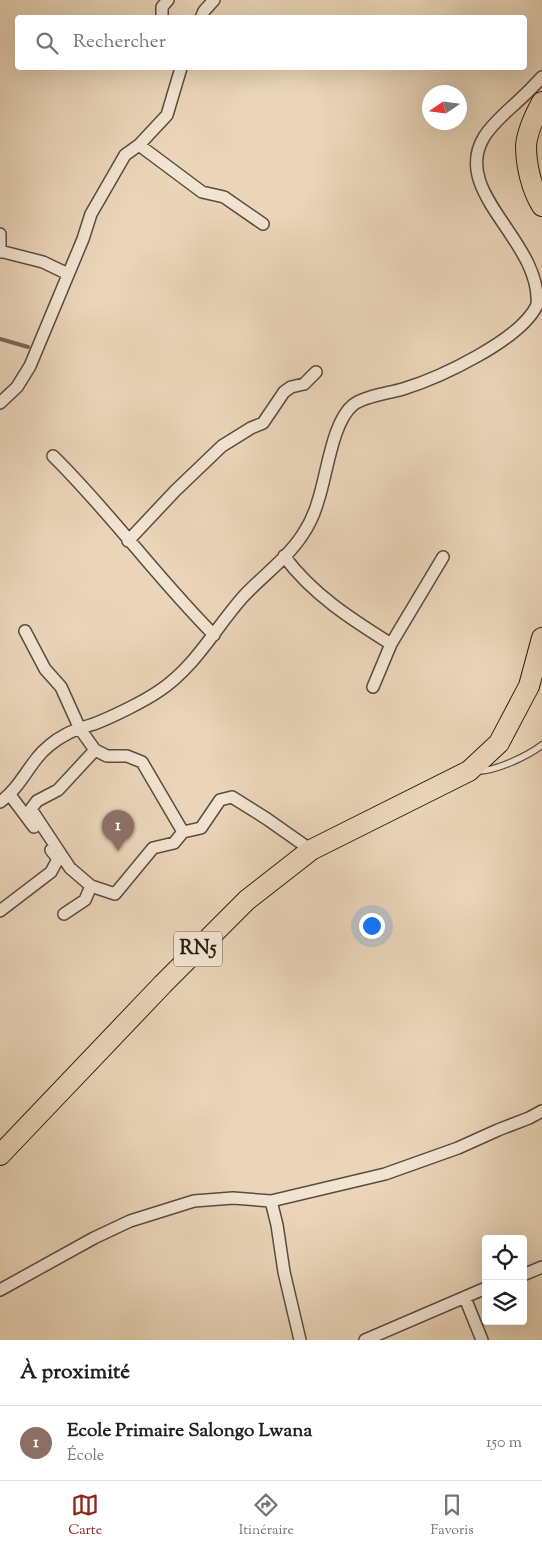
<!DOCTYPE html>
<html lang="fr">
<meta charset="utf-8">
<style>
body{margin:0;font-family:"Sorts Mill Goudy",serif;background:#f6f6f6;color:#202124}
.controls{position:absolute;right:15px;bottom:15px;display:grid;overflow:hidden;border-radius:5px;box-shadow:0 5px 20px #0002}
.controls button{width:45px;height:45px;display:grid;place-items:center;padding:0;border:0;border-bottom:1px solid #e0e0e0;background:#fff;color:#202124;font:25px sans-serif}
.compass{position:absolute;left:422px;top:85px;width:45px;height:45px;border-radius:50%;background:#fff;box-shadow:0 5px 20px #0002;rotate:257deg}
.you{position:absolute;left:371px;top:925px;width:18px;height:18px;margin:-12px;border:4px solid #fff;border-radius:50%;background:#1a73e8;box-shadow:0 0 0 8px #1a73e833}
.badge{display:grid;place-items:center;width:32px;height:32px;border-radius:50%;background:#8f2418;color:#fff;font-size:16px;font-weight:700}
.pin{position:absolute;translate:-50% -41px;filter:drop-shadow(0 1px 2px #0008)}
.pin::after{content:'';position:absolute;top:26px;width:18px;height:15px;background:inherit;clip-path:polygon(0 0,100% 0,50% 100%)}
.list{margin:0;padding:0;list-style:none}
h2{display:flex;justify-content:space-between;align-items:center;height:65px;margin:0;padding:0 20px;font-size:21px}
h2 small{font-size:16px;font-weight:400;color:#757577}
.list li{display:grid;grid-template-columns:32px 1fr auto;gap:15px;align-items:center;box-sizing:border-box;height:75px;padding:0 20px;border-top:1px solid #e0e0e0}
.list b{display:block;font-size:19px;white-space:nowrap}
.list p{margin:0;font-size:16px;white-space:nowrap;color:#757577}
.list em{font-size:16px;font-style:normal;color:#757577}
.icon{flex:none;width:28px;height:28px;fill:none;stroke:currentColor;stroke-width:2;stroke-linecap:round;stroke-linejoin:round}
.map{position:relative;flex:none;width:542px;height:1340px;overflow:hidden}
.search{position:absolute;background:#fff;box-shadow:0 5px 20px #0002;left:15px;right:15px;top:15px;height:55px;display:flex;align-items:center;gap:12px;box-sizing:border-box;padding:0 18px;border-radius:5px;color:#757577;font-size:19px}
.sheet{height:140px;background:#fff}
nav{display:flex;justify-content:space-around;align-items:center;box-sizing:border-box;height:70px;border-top:1px solid #e0e0e0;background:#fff;font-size:14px;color:#757577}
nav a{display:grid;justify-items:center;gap:2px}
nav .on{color:#8f2418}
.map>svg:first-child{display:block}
</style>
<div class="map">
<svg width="542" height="1340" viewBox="0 0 542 1340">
<rect width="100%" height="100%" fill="#ead5b8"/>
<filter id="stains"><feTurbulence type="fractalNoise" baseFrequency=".004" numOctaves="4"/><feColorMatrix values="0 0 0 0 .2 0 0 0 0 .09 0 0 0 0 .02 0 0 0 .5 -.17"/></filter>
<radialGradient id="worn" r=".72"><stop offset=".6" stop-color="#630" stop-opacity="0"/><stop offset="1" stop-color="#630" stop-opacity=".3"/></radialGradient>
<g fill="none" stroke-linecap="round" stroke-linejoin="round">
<!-- stream -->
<path stroke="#776756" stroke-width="4" d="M0,339L28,347"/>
<!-- lane casing -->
<g stroke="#5b4c3e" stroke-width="8">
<path id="lane" d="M478,771C496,771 528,756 542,745"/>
</g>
<!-- street casing -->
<g stroke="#5b4c3e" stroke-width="14">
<path id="street" d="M162,18V7L168,0
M201,18L204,11L214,0
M139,145L202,192L224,197L263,224
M0,234V252
M0,251L43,262L68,274
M0,403L17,387L30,366L83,239L91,214L125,155L139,145L167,115L181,68
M53,456C110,512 157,578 214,635
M128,541L175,491L222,446L251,428L263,423L284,392L291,387L304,384L316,372
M284,556C312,594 351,619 391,644
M25,631L45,669L61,687L80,729L95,750L107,756H127L142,762L183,832L201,828L220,800L232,797L267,819L311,850
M373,687L391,644L443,557
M10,795L34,827
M0,802C16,791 25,773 37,758C43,750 55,740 65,735C73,730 84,727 94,724C112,717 143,702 159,691C195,667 214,630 242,598C261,577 287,559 303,534C309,525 315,512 318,501C327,475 332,422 353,405C364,396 390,393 403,389C439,378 521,340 537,305C542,241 450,193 484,137C492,124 505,113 516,103C525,95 534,86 542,77
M91,886L115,894L153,848L174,843L183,832
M0,911L51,872L58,859L51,850
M64,914L85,900L91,886L70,868L31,809L37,801L58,790L95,750
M271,1201L277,1225L284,1272L300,1340
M523,1275L542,1267
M0,1290L94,1238L130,1221L194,1201L233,1198L271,1201L385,1174L458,1148L498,1130L529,1118L542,1111
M465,1298L482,1340
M365,1340L486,1288"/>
</g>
<!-- highway casing -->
<g stroke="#2b1e15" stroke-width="22">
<path id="highway" d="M542,102C535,115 527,131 526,146C526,166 532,190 542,206
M0,1155L163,984L247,900L311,850L469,771L499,743L529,686L542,638"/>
</g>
<!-- lane -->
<use href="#lane" stroke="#f1e4d1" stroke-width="5.5"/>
<!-- street -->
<use href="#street" stroke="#f1e4d1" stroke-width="11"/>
<!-- highway -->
<use href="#highway" stroke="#ead5b8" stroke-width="20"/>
</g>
<g text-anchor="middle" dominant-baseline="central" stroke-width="4.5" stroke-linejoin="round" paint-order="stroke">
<!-- shield labels -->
<rect fill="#f1e4d1" stroke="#66594d" stroke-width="1" x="174" y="931.5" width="48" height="35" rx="4"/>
<g font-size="20" font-weight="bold" fill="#2b1e15">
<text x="198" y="949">RN5</text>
</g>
</g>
<rect width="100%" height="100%" filter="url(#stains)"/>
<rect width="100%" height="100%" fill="url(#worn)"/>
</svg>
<div class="controls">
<button><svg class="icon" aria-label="locate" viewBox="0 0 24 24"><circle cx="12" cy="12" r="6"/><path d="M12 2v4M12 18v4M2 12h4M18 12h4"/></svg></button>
<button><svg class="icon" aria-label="layers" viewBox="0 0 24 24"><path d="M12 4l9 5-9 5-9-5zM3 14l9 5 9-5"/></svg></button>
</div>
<svg class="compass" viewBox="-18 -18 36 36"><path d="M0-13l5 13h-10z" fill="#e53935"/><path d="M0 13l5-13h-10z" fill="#757577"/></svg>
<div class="you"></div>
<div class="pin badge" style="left:118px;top:851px;background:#8d6e63">1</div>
<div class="search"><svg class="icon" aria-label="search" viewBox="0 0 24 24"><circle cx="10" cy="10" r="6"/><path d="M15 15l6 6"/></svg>Rechercher</div>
</div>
<section class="sheet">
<h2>À proximité<small></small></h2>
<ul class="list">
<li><span class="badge" style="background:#8d6e63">1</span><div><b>Ecole Primaire Salongo Lwana</b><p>École</p></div><em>150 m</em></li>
</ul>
</section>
<nav>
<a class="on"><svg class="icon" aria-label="map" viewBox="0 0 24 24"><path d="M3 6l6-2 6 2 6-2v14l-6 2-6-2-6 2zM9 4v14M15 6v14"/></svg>Carte</a>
<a><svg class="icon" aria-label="directions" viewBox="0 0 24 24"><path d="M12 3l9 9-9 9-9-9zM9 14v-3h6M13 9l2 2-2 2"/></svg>Itinéraire</a>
<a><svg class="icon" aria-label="saved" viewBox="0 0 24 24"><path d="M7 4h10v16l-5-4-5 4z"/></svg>Favoris</a>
</nav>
